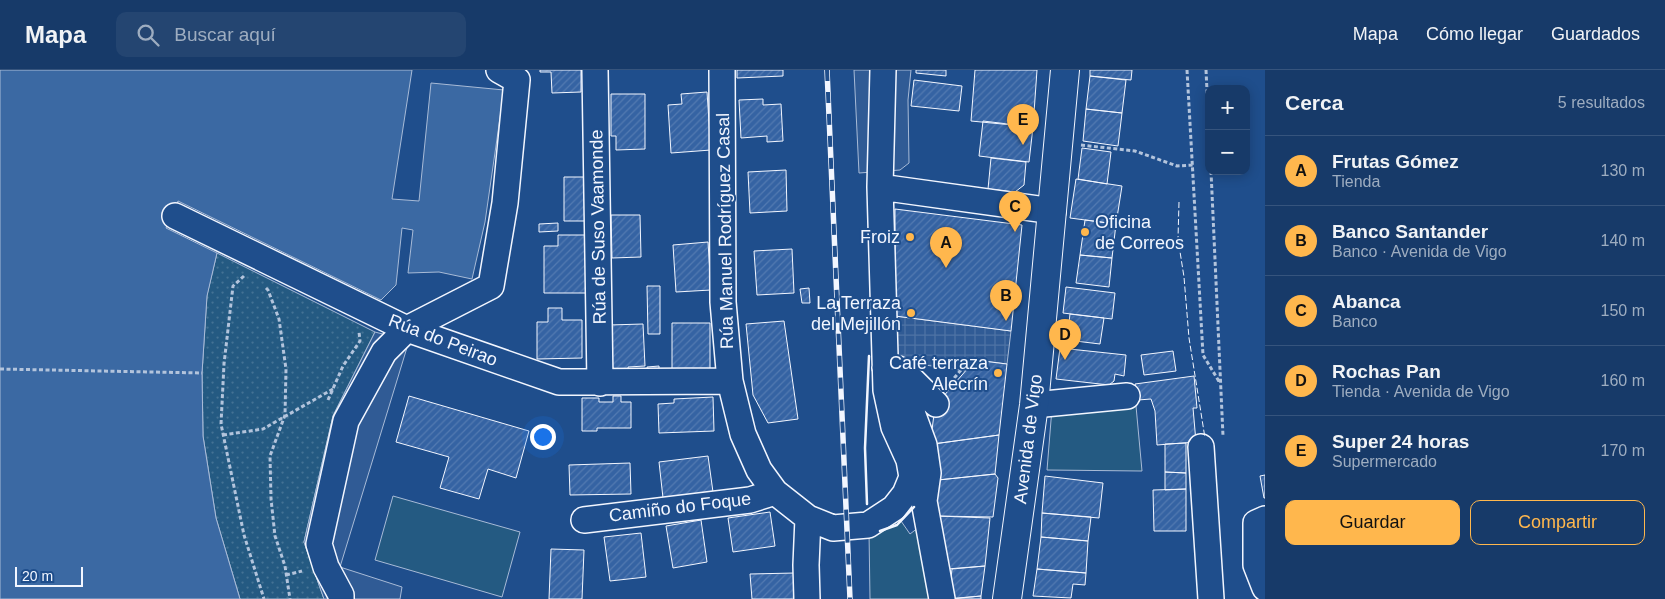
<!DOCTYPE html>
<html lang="es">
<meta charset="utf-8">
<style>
body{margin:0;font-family:Helvetica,sans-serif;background:#244571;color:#f1f3f6}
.controls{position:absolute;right:15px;top:15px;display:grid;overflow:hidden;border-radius:10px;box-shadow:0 2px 12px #0003}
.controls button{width:45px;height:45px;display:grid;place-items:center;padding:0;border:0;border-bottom:1px solid #36547d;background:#173a69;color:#f1f3f6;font:25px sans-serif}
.scale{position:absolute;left:15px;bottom:12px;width:68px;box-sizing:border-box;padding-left:5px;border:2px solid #f2f6ff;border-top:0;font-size:14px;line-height:18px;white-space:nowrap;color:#f2f6ff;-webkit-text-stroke:4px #1f4e8c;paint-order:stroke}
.you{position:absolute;left:542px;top:366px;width:18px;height:18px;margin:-12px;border:4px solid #fff;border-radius:50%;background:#1a73e8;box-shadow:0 0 0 8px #1a73e833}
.badge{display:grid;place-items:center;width:32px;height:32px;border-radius:50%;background:#ffb74d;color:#111;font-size:16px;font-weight:700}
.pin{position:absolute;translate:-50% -41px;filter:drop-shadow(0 1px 2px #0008)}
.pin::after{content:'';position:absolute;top:26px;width:18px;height:15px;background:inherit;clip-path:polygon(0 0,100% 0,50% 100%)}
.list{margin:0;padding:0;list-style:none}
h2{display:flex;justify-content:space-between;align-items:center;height:65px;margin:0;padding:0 20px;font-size:21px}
h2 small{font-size:16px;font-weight:400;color:#9eadc0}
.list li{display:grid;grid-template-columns:32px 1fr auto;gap:15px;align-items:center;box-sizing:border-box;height:70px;padding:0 20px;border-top:1px solid #36547d}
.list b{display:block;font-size:19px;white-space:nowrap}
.list p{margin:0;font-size:16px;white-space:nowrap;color:#9eadc0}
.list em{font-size:16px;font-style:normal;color:#9eadc0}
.actions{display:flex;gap:10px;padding:15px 20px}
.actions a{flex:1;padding:11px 0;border:1px solid #ffb74d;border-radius:10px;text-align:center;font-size:18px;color:#ffb74d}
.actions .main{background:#ffb74d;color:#111}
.icon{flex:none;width:28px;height:28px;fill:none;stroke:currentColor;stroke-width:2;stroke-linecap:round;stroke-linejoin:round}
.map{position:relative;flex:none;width:1265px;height:529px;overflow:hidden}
header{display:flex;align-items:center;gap:30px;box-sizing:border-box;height:70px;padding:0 25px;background:#173a69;border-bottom:1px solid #36547d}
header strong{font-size:24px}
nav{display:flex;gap:28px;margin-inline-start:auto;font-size:18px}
.search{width:350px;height:45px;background:#244571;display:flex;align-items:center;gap:12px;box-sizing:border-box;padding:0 18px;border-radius:10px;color:#9eadc0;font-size:19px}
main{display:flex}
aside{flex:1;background:#173a69}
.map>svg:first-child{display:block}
</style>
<header>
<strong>Mapa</strong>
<div class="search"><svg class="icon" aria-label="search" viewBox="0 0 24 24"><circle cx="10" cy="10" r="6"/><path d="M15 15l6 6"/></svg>Buscar aquí</div>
<nav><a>Mapa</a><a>Cómo llegar</a><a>Guardados</a></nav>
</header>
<main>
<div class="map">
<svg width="1265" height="529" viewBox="0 0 1265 529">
<defs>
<pattern id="garden-dots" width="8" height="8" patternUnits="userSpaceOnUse" patternTransform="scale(1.25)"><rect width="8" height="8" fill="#245a82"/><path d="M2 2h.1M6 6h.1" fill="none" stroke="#447295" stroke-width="1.8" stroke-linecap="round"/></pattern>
<pattern id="plaza-grid" width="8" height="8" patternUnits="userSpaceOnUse" patternTransform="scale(1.25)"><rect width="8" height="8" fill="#305b95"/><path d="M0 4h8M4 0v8" fill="none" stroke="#4e73a5"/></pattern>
<pattern id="building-hatch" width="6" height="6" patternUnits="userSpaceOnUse" patternTransform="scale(1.25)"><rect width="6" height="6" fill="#3563a3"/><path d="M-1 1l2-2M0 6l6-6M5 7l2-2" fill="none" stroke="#537ab1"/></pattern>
</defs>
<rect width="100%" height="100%" fill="#1f4e8c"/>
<!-- grass -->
<path fill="#245a82" stroke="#a8bbd7" d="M1136,336L1142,401L1047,400L1052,338Z
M393,426L520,462L502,527L375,490Z
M901,451L910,464L927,451L942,529H870L869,462C880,461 892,459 901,451Z"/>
<!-- garden -->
<path fill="url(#garden-dots)" stroke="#a8bbd7" d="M217,183L375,262L333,346L304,472L324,529H240L216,448L203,366L202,303L207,225Z"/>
<!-- parking -->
<path fill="#305b95" stroke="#a8bbd7" d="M854,0H911L908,30L909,93L900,100L859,103Z
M375,262L409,271L340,497L402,517L400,529H324L304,472L333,346Z"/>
<!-- plaza -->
<path fill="url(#plaza-grid)" stroke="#a8bbd7" d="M895,246L1011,261L1007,294L975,290L966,301L898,291Z"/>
<!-- water -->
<path fill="#3b69a3" stroke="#a8bbd7" d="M0,0H412L392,129L419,131L431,13L504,20L485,152L472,209L439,202L408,203L413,160L402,158L396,215L381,230L178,131L166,158L217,183L207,226L202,303L203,366L216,448L240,529H0Z"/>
<!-- building -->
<path fill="url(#building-hatch)" stroke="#f2f6ff" d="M540,0H581V22L552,23L551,2H540Z
M737,0H783V6L737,8Z
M916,0H946V6L916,3Z
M975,0H1037L1033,57L971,51Z
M1090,0H1132L1131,10L1090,6Z
M1090,6L1126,10L1122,43L1086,39Z
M914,10L962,16L959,41L911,36Z
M707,22L711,80L671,83L668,35L682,34L681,24Z
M611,24H645V79L616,80V66H611Z
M763,29V35L781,34L783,71L767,72V66L741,68L739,30Z
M1086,39L1122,43L1118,76L1083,71Z
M983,51L1033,57L1029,92L979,86Z
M1082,78L1111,82L1107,114L1078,109Z
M991,88L1026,92L1024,115L1015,122L988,119Z
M786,100L787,141L750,143L748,102Z
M564,107H586V151H564Z
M1076,109L1122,116L1116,154L1070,148Z
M895,139L1022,155L1011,261L895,246Z
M611,145H640L641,187L612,188Z
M1085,150L1116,154L1112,188L1080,185Z
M558,153V161L539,162V154Z
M558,165H586L587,223H544V176H558Z
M708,172L711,220L676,222L673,175Z
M792,179L794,223L757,225L754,181Z
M1080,185L1112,188L1109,217L1076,213Z
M647,216H660V264H648Z
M1066,217L1115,223L1112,249L1063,243Z
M809,218L810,233H802L800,219Z
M548,238H562V250H582V288L537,289V252H548Z
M1070,244L1104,248L1100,274L1067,270Z
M784,251L798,349L768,353L753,325L746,254Z
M672,253H710V302H672Z
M643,254L645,296L628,297L629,303L610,304L609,255Z
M1060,278L1126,285L1124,306L1115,304L1114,311L1109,315L1056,309Z
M1173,281L1176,301L1144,305L1141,285Z
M975,290L1007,294L999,365L933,374L932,360L935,336Z
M659,296V303L648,304L647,297Z
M1194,306L1197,338H1193L1196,372L1157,375L1155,341L1151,329L1138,330L1135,314Z
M409,326L529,361L516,408L488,399L479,429L440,418L449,387L396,372Z
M613,326H621V332H631V358H597V361H582V328H599V332H613Z
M713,327L714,361L659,363L658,334L674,333V329Z
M999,365L995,404L938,410L933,374Z
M1186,373V403L1165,402V374Z
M708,386L713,422L663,428L659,392Z
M630,393L631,424L570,425L569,395Z
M1165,402L1186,403V419L1165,420Z
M995,404L998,408L993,447L937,446L935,414L938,410Z
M1265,405V428H1264L1260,406Z
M1045,406L1103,413L1099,448L1042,443Z
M1186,419V461H1154L1153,420Z
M770,442L775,476L733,482L728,448Z
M1042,443L1091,447L1088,471L1041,467Z
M937,446L990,448L985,496L947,499Z
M701,450L707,492L673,498L666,456Z
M641,463L646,507L610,511L604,467Z
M1041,467L1088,471L1086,503L1037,499Z
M551,479L584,480L582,529H549Z
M985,496L981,526L946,529L948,508H951L952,499Z
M1037,499L1086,503L1085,515L1073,514L1071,528L1033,526Z
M795,503L796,529H752L750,504Z
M981,526V529H950Z"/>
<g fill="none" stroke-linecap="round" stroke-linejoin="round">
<!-- minor casing -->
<g stroke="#f2f6ff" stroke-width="28">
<path id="minor" d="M595,0L600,313
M722,0L723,232L730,311L743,364L759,400L775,422L808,448L833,458L868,455L894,438L905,424L912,407L909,390L894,357L886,320L880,117L1053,141
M880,117L883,0
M175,146L407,259L559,312L730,311
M885,298L898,299L909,324L913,345L924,375L928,403L924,431L942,529
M901,305H907L936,334
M1034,335L1127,326
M1201,377L1211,529
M1265,449L1256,453V495L1265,518
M584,450L750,430L775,422
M341,529V525L326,497L319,474L346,351L384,282L407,259L491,216L505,133L517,10L499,0
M807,529L806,495L808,448"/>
</g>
<!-- major casing -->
<g stroke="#f2f6ff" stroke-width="30">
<path id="major" d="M1007,529L1034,335L1065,0"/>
</g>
<!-- path -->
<path stroke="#b3c4dc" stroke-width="3" stroke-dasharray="4 2.5" stroke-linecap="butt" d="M1187,0L1203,285L1220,313
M1206,0L1209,62
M1081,75L1135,81L1177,96L1193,95
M1211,101L1223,366
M244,206L233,216L224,294L221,354L244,465L264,529
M266,218L268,220L279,249L286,299L285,345L270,386L271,429L275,466L285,496L290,529
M0,299L202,303
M950,313L961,300
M328,330L343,296L360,271L359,262
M223,365L263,359L333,319
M286,505L302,501"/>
<!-- minor -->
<use href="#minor" stroke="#1f4e8c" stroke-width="25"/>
<!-- major -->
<use href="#major" stroke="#1f4e8c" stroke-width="28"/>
<!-- rail casing -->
<g stroke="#f2f6ff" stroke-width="5.5">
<path id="rail" d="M827,0L850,529"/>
</g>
<!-- rail -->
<use href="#rail" stroke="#1f4e8c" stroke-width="4" stroke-dasharray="11" stroke-linecap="butt"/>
<!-- fence -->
<path stroke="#f2f6ff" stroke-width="1" stroke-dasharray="6 2.5" stroke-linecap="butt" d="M1179,132L1178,169L1184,207L1189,268L1205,368"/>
<!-- wall -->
<path stroke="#f2f6ff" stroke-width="2.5" d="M867,434L865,378L869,286
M880,461L897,455L914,437"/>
</g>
<!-- markers -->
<g fill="#ffb74d" stroke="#1f4e8c" stroke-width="2">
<circle cx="1085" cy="162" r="5"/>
<circle cx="910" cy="167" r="5"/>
<circle cx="911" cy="243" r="5"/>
<circle cx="998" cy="303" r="5"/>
</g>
<g text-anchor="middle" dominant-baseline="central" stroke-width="4" stroke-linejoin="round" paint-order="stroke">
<!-- poi labels -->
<g font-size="18" fill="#f2f6ff" stroke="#1f4e8c" text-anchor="end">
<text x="1095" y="152" text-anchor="start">Oficina<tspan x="1095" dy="21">de Correos</tspan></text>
<text x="900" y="167">Froiz</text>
<text x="901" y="233">La Terraza<tspan x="901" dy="21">del Mejillón</tspan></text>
<text x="988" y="293">Café terraza<tspan x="988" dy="21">Alecrín</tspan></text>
</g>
<!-- street labels -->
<g font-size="18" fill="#f2f6ff" stroke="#1f4e8c">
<text transform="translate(598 157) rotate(-91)">Rúa de Suso Vaamonde</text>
<text transform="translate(725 161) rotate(-91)">Rúa Manuel Rodríguez Casal</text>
<text transform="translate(443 270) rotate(21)">Rúa do Peirao</text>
<text transform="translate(1028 369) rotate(-83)">Avenida de Vigo</text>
<text transform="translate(680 437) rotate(-7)">Camiño do Foque</text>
</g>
</g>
</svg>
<div class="controls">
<button>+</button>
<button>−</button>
</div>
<div class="scale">20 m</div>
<div class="you"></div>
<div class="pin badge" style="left:946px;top:198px">A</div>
<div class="pin badge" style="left:1006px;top:251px">B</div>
<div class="pin badge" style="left:1015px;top:162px">C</div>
<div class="pin badge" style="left:1065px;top:290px">D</div>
<div class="pin badge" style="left:1023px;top:75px">E</div>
</div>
<aside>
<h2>Cerca<small>5 resultados</small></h2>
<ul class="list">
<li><span class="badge">A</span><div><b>Frutas Gómez</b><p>Tienda</p></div><em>130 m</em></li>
<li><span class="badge">B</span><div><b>Banco Santander</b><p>Banco · Avenida de Vigo</p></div><em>140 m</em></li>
<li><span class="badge">C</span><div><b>Abanca</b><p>Banco</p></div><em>150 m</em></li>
<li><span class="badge">D</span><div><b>Rochas Pan</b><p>Tienda · Avenida de Vigo</p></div><em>160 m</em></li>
<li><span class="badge">E</span><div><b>Super 24 horas</b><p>Supermercado</p></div><em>170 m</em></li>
</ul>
<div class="actions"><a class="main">Guardar</a><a>Compartir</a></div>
</aside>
</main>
